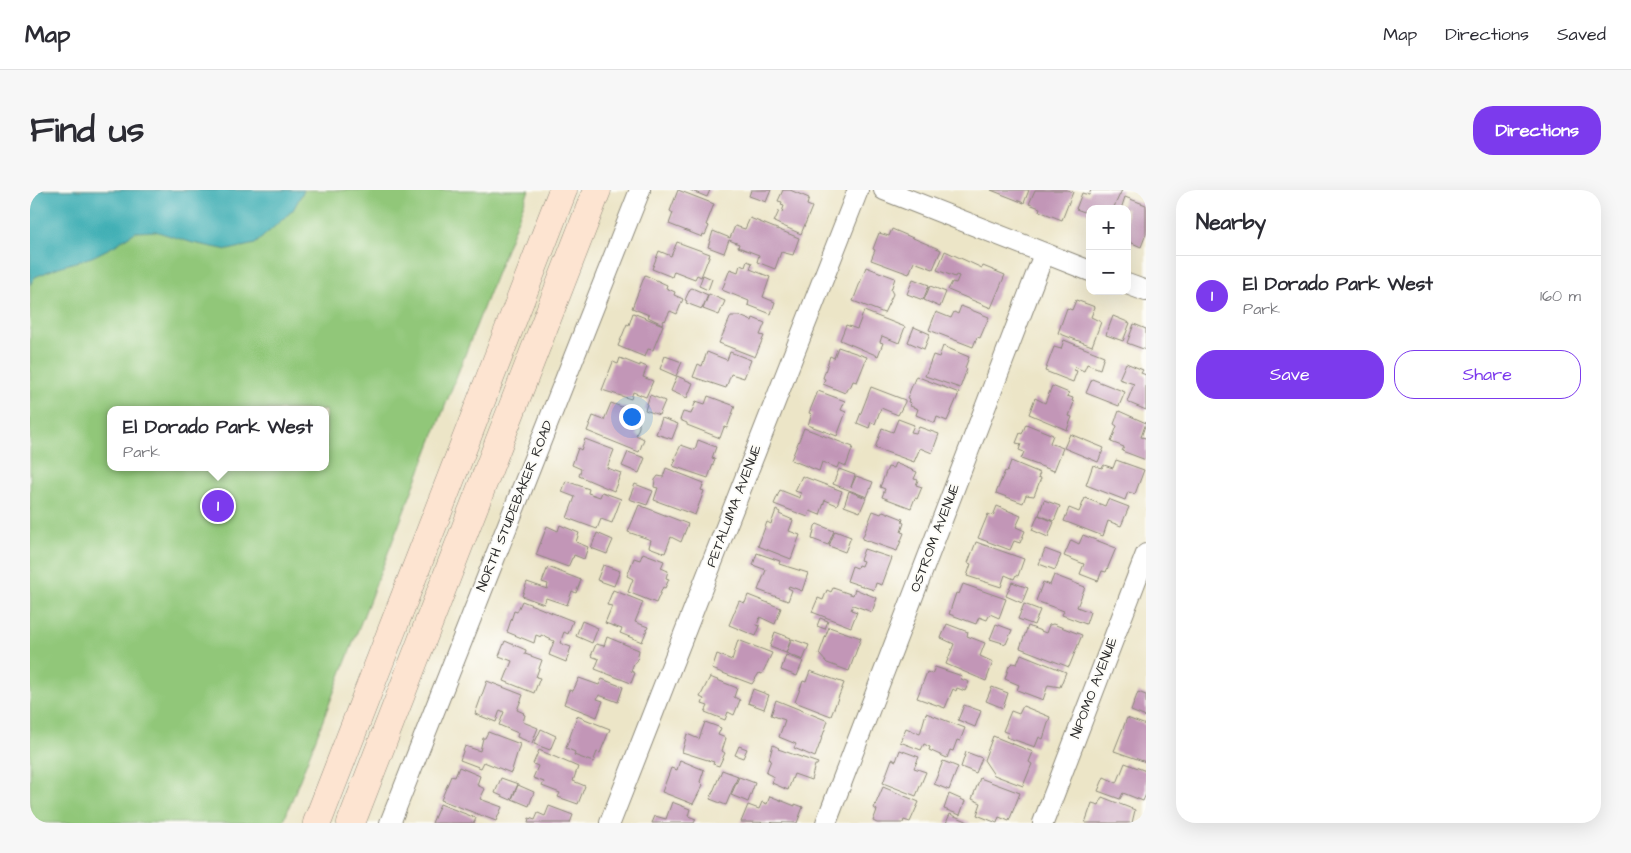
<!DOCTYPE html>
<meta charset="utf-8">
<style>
body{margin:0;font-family:"Architects Daughter",sans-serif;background:#f7f7f7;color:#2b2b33}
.controls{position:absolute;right:15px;top:15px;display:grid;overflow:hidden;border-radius:10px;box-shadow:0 5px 20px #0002}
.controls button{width:45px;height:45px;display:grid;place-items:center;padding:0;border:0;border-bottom:1px solid #e1e1e2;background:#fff;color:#2b2b33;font:25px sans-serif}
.you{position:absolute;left:601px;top:226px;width:18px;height:18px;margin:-12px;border:4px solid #fff;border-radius:50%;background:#1a73e8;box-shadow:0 0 0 8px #1a73e833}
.badge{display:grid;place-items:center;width:32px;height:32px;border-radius:50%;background:#7c3aed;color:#fff;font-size:16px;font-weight:700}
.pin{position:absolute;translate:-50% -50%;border:2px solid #fff;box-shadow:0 1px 5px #0006}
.popup{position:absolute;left:77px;top:216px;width:222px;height:65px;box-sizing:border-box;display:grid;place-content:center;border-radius:10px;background:#fff;filter:drop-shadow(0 1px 4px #0005);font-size:16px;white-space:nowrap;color:#7c7c81}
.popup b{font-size:19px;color:#2b2b33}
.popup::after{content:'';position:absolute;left:50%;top:100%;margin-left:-10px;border:10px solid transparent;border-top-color:#fff}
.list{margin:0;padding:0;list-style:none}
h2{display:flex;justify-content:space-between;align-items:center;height:65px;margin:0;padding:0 20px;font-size:21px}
h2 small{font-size:16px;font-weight:400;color:#7c7c81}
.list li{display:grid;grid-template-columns:32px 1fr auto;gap:15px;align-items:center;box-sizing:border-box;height:80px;padding:0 20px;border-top:1px solid #e1e1e2}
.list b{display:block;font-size:19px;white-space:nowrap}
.list p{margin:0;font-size:16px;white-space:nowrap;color:#7c7c81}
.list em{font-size:16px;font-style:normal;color:#7c7c81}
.actions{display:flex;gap:10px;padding:15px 20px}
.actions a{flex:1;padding:11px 0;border:1px solid #7c3aed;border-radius:20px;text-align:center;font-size:18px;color:#7c3aed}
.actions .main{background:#7c3aed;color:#fff}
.map{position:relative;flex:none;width:1116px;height:633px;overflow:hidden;border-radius:20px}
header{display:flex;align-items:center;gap:30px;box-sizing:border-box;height:70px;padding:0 25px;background:#fff;border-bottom:1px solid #e1e1e2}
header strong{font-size:24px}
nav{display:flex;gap:28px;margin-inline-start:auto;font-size:18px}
.intro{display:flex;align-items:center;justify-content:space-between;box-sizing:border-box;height:120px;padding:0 30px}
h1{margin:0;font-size:35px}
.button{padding:12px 22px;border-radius:20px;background:#7c3aed;color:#fff;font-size:18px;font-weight:700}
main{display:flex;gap:30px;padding:0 30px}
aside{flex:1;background:#fff;border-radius:20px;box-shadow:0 5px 20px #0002}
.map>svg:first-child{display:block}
</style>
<header>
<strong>Map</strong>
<nav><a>Map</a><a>Directions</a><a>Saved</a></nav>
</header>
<div class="intro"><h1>Find us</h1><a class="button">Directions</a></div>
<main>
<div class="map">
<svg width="1116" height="633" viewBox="0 0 1116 633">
<rect width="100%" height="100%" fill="#fdfcf7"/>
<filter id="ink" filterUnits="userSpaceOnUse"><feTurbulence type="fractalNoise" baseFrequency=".02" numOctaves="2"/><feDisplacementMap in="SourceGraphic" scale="10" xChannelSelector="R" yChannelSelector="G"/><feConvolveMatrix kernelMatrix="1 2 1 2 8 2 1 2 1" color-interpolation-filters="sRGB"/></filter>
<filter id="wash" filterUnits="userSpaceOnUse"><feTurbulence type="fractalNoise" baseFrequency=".0096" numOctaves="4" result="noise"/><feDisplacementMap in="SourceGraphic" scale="20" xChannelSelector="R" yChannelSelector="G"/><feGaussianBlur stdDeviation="1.12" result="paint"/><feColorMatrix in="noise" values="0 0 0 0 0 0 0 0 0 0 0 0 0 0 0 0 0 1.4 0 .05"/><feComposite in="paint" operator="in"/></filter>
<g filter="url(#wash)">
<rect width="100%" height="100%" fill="#ece5c7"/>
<!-- green -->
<path fill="#91c779" stroke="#5e7952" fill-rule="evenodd" d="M0,0H499L253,633H0ZM80,220H296V277H80Z"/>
<!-- water -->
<path fill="#3caeb4" stroke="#346c70" d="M0,0H274L263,20L225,54L198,60L163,53L125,41L105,42L84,56L62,67L29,77L5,87L0,95Z"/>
<g id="blocks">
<!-- building -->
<path fill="#c296b7" d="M648,0L684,14L676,35L679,36L675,45L673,44L672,47L639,34L643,23L640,21Z
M660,0H680L677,7Z
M721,0H741L736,12L719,6Z
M753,0H760L779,8L777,15L782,17L771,44L744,32L749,21L752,22L754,16L751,15L752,12L748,11Z
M961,0H999L994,13Z
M1005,0H1037L1043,2L1032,30L1009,21L1010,18L999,14Z
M1061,0H1092L1083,19H1060V24L1046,19L1052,3L1059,5Z
M1095,7L1116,15V44L1111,57L1100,52L1099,55L1097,54V19H1091Z
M720,28L769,48L763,65L751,62L745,79L727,72L729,65L708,57L709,54L699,50L694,63L678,57L683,41L700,48L705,36L715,39Z
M862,39L911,60L903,79L884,72L879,84L841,70L845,60L843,59L849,43L859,46Z
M647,52L680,64L671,87L667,85L665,89L644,81L642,87L622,79L629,61L641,66Z
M915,61L952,78L953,76L975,85L961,118L918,100L922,92L926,93L929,86L926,85L925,87L907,80Z
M717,71L722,73L720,79L740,87L733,107L745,112L741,124L718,115L719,111L692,100L700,79L708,82L710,75L715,77Z
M836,77L865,88L861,100L863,104L854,123L823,111Z
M615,85L637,95L636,98L645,102L644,105L653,109L647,124L640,121L635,131L634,130L632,134L618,127L619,125L602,118Z
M673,85L682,89L678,100L669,96Z
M883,89L899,95L893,110L877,104Z
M900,96L916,102L910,117L894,110Z
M662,98L678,105L672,119L656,113L657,111L655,110L660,99Z
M679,104L695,111L689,125L673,119Z
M1046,110L1065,117L1061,127L1071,132L1062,156L1028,143L1037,118L1042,120Z
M931,116L959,127L950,148L947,147L943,157L899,140L906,122L921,128L924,122L928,124Z
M834,121L875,137L869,153L852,146L850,152L853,153L848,166L810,150L816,135L827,139Z
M603,123L633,135L623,160L618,159L615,167L588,156L597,134L599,135Z
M701,126H710L722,131L723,128L735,133L730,145L734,146L725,167L689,153Z
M1083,126L1100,133L1093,151L1076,145Z
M1104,134L1116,139V160L1097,153Z
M884,137L900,144L894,159L878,152Z
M1034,150L1074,166L1070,179L1057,174L1054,181L1045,177L1044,180L1047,181L1043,192L1015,181L1024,157L1031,159Z
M913,156L939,167L935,178L937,179L930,198L895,186L903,165L909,167Z
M808,157L837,167L827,192L823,191L820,198L818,197L815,203L793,194L795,189L793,188L800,166L804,168Z
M677,162L697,170L700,162L721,170L714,188L701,184L696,198L663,187L668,174L672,176Z
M635,166L652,172L646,186L630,179Z
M590,168L610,176V174L617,177L613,187L623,191L616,207L603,202L601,209L572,200L583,172L588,174Z
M1096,173L1113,180L1111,183L1116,185V220L1097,212L1104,194L1089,189Z
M647,186L663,193L657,208L641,201Z
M886,186L929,203L917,231L907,227L905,233L886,225L888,219L880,216L881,213L878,212L879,209L877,208Z
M1062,189L1095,202L1089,216L1056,203Z
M1022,196L1039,203L1037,206L1043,208L1042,211L1044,212L1039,226L1042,227L1037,240L999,224L1005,208L1015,213Z
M841,197L875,210V212L868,225L851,218L845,234L841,232L839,238L827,233Z
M788,201L815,211L811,220L816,222L807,246L778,235L782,224L779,223Z
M620,205L635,211L629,225L615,220Z
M678,206L705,216L697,238L694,237L690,248L657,235V233L650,230L653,222L661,224L666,211L675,214Z
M581,213L597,219L594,226L609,231V237L606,245L614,249L609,262L557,241L563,226L574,230Z
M1089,221L1116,233L1111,247L1116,248V270L1092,261L1094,257L1081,252L1087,236L1084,234Z
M632,228L648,234L642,249L626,244Z
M868,229L884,235L881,242L886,243L889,237L909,244L902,263L890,258L884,272L845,258L852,238L863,242Z
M996,234L1023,245L1020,253L1033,258L1024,281L991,269L994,262L989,260L991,254L986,253L990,243L992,244Z
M774,238L823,257L816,276L809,273L807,278L792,272L789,281L761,270Z
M1040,244L1074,258L1068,272L1034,258Z
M555,249L584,260L577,278L591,283L584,301L549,286L551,279L542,275L548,258L551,260Z
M668,250L686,257L682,268L685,269L678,288L643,276L646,269H644L651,255L665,260Z
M598,262L615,268L609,283L592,276Z
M1086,270L1114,280L1105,304L1098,302L1095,310L1056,295L1063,275L1072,278L1074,275L1083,278Z
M981,271L1010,283L1008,287L1011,288L1004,306L996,305L993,313L966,303L975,281L977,282Z
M865,273L887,282L884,289L888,290L886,295L892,297L887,309L885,308L881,318L852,307L855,299L850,297L858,277L863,278Z
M636,278L674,293L671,300L674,301L665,325L624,310L628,298L624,297L625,290L628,286L633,287Z
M809,279L825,285L821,297L826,286L843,292L837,307L803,294Z
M772,286L812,301L807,315L795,310L790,325L780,321L778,327L744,314L750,300L770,308L771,303L765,301Z
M536,291L559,299L558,303L570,307L572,302L591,309L582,333L571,329L567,339L537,328L545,307L532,302Z
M605,294L623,301L617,315L599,309Z
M819,301L836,308L830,322L814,316Z
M1055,308L1075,316L1078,309L1099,317L1091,336L1078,331L1073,346L1034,331L1039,318L1049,322Z
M1014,310L1030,316L1024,331L1009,325Z
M609,315L658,334L651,352L641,347L635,363L619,357L621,350L598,342Z
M967,316L991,326L986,337L995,341L990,353L984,351L980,360L948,348L958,324L963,326Z
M746,320L750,322L749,324L763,330L759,341L770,345L761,369L728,356L737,332L741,334Z
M843,321L851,324L853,321L873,329L872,332L874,333L871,342L874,343L867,361L832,349Z
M1008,325L1024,332L1018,347L1002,340Z
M787,334L804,341L798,355L782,349L785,336Z
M530,335L549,343L546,352L558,357L554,369L544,365L543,368H542L538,377L506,365L517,336L528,341Z
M805,341L821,347L815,362L799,356Z
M567,343L583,350L577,364L561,358Z
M1053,345L1086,358L1076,382L1072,381L1068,391L1050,384L1054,374L1034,366L1041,350L1049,354Z
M946,352L994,369L988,386L986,385L984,389L975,385L971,397L937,386L941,374L938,373Z
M834,359L862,368L852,395L846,393L844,400L817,391L822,376L827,378L828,375L831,376L833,371L830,370Z
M1015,359L1031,365L1025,380L1009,374Z
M613,363L634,371L631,378L638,381L636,388L639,389L635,398L633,397L626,413L598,402L603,389L597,386L604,368L610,370Z
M727,363L750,371L749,374L778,383L772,401L759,396L758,398L762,400L758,411L728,400L736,380L723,375Z
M573,375L590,381L584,396L567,390Z
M518,377L551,390L546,403L542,401L537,415L516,408L514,414L492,406L497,392L517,399L518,394L512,392Z
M1024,385L1055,397L1047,417L1060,422L1056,434L1032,425L1034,421L1006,411L1013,392L1020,395Z
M982,392L998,398L992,413L976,406Z
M933,394L976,409L969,428L960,424L957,430L949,427L946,434L919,424L926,403L929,404Z
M803,398L823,405L825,399L847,408L842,422L823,415L821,420L827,422L821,437L782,422L788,408L793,410L797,400L801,402Z
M583,400L613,412L605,432L618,437L612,452L590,443L592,439L575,433L582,416L577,415Z
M718,405L751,418L745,434L730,427L727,435L730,436L726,446L699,435L709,411L715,413Z
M492,411L543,431L538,444L534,442L530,453L541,457L536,472L519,465L524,451L511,445V447L506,445L504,453L477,442L484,421L487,422Z
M994,414L1010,420L1004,435L988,429Z
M790,428L798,431L795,439L787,436Z
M552,431L568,438L562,453L546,446Z
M917,434L938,442L937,446L955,453L950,466L963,472L956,491L916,474L924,454L911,448Z
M966,434L982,440L976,454L960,449Z
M1023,434L1052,445L1039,477L990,458L998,436L1016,443L1019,435Z
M799,437L831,448L819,481L797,473L789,464Z
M745,442L761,448L756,463L740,457Z
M577,447L609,460L607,471L604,473L601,481L605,483L601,493L565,479L569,469L561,466L566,454L574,456Z
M762,449L779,455L773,470L756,463Z
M708,450L742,463L732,484L729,483L722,494L682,479L687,464L702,470Z
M475,451L496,460L495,464L512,470L506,487L510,488L504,503L474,491L482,471L469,466Z
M991,464L1036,482L1030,497L1018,495L1013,510L987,500L989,495L975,489L979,476L982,473L987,474Z
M756,465L773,471L767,486L751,480Z
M905,477L932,486L931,489L939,492L935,501L927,498L926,501L923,499L915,518L887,508L897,482L902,484Z
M780,481L814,493L801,526L765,512L773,491L776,492Z
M680,487L707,498L704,507L710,510L704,525L698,522L695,530L675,522L678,516L672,514L674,509L670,507Z
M549,488L569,495L572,489L593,497L588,512L569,505L567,509L573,511L567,527L534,514L539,500L543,501Z
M457,491L493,505L487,520L494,523L493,524L495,525L493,532L508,538L502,553L487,547L488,543L469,535L474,522L470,520L466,532L445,524Z
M962,497L978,503L973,518L956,511Z
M723,499L739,505L734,519L718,513Z
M1108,502L1116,505V527L1101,521Z
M746,510L798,531L785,567L764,558L766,554L749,547L755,530L741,525Z
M934,515L951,521L945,537L928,530Z
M993,516L1020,527L1013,549L1009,547L1005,557L976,547L978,543L973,541L981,521L989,524Z
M896,523L935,538L930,551L927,550L923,561L920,560L917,568L899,560L900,557L894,554L891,560L870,552L876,538L890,544Z
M547,526L580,539L570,563L567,562L563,572L544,565L545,562L536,558Z
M1097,528L1116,535V572L1084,561Z
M675,532L691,538L688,545L696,548L692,561L695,563L689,576L683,574L684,572L652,562L657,544L669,549Z
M511,539L526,546L520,560L504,554Z
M458,542L490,554L481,583L454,572L451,578L430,570L435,556L450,561L453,548H455Z
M963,546L1003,562L999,572L1002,574L993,596L964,585L954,570Z
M743,555L749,558L748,559L788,573L787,575H785L781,590L764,584L758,600L742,593L744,587L736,583L741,570L739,569Z
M709,556L717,559L713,568L705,565Z
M509,560L548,577L543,591L555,596L548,614L528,607L530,603L512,596L514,592L503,588L508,576L503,574Z
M870,560L889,567L884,578L896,582L886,606L853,593L862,569L866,571Z
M936,562L952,568L946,583L931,577Z
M650,570L674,580L670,592L673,595L663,614L632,602L641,578L647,580Z
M913,571L928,577L919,600L904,594Z
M1095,573L1116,581V604L1113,611L1093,603L1090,609L1068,601L1074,587L1087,593Z
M429,577L450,586L447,595L455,599L450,609L472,617L466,631L411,610L421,586L425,587Z
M692,580L708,586L696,615L680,609Z
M709,587L725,593L718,612L701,605Z
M471,588L488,594L481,610L465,603Z
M950,588L990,603L979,631L969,627L967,633L947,625L951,613L942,609Z
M488,595L504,602L499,616L482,609Z
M853,597L889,612L880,632L874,630L873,633H847L843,631L847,620L844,618Z
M919,604L935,611L930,625L914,619Z
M740,606L765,616V614L773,617L767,633L711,632L718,615L729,619L732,612L737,614Z
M1072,607L1105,620L1102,633H1055L1062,613L1069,615Z
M642,612L660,619L658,626L666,629L664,633H622L625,626L636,629Z
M410,614L446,628L444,633H402Z
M519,616L543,625L540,633H498L499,628L505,630L508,623L515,626Z
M920,624L941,633H916Z"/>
</g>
</g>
<g filter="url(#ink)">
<use href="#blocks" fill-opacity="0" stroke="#8c8879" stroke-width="1"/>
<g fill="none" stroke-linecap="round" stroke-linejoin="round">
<!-- minor casing -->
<g stroke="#8c8879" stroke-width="22">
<path id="minor" d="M854,0L1060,81
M1097,94L1116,101
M360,633L610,0
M580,633L828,0
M796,633L1014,64
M1013,633L1116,364"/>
</g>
<!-- secondary casing -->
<g stroke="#8c8879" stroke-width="29">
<path id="secondary" d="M287,633L533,0
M321,633L567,0"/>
</g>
<!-- minor -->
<use href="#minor" stroke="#fff" stroke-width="20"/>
<!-- secondary -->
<use href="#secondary" stroke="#fde4d1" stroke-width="28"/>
</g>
</g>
<g text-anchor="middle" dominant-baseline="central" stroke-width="4" stroke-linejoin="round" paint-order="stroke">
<!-- street labels -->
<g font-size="14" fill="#2b2b2b" stroke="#fdfcf7">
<text transform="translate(485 316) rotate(-68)">NORTH STUDEBAKER ROAD</text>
<text transform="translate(704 316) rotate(-69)">PETALUMA AVENUE</text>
<text transform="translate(905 348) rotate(-69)">OSTROM AVENUE</text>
<text transform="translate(1064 498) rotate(-69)">NIPOMO AVENUE</text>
</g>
</g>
</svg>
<div class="controls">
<button>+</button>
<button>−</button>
</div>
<div class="you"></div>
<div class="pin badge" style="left:188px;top:316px">1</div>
<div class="popup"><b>El Dorado Park West</b>Park</div>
</div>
<aside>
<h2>Nearby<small></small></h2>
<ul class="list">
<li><span class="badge">1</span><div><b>El Dorado Park West</b><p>Park</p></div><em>160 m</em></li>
</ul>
<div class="actions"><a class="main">Save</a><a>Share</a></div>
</aside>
</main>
